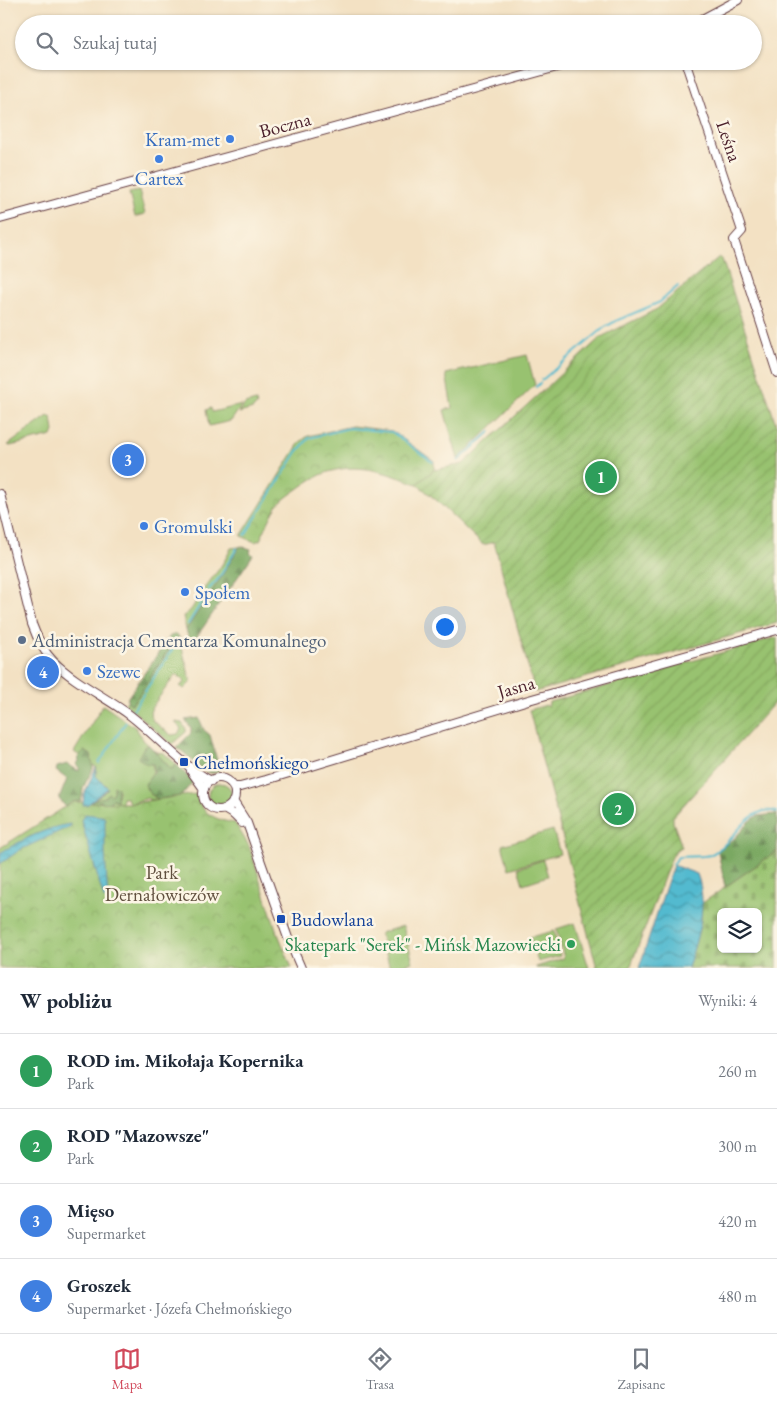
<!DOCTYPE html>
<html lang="pl">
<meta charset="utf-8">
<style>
body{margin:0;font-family:"EB Garamond",serif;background:#f6f6f7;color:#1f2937}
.controls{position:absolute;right:15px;bottom:15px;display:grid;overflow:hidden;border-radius:8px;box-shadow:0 1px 4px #0004}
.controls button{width:45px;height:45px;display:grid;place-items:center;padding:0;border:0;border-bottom:1px solid #e0e1e3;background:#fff;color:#1f2937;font:25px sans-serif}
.you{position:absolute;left:444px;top:626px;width:18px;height:18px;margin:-12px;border:4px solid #fff;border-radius:50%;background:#1a73e8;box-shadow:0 0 0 8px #1a73e833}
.badge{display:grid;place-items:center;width:32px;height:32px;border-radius:50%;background:#d1495b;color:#fff;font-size:16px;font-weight:700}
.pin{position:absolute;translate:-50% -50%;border:2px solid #fff;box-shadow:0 1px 5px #0006}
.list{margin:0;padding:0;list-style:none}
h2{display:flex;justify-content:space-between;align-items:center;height:65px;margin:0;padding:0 20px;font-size:21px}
h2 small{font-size:16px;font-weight:400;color:#747a83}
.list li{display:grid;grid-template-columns:32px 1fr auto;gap:15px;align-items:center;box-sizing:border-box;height:75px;padding:0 20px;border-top:1px solid #e0e1e3}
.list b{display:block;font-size:19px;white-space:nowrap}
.list p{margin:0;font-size:16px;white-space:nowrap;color:#747a83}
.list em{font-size:16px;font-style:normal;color:#747a83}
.icon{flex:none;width:28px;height:28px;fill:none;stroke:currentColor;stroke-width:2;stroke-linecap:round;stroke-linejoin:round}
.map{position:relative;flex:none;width:777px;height:968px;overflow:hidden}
.search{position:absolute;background:#fff;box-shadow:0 1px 4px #0004;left:15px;right:15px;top:15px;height:55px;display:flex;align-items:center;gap:12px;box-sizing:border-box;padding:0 18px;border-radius:28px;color:#747a83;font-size:19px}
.sheet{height:365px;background:#fff}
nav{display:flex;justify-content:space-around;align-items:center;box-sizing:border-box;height:70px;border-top:1px solid #e0e1e3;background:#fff;font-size:14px;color:#747a83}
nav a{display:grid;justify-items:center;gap:2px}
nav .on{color:#d1495b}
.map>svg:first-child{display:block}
</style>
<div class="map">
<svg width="777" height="968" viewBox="0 0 777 968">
<defs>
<pattern id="forest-firs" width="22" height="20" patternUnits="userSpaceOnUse" patternTransform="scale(1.25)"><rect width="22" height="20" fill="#7aa862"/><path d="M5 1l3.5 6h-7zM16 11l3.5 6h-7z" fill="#668851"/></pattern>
<pattern id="cemetery-stones" width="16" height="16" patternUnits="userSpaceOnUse" patternTransform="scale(1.25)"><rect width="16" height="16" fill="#98c26f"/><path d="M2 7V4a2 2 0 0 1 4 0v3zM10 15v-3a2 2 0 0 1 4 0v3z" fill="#84a660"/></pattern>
<pattern id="park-crowns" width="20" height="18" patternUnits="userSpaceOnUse" patternTransform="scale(1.25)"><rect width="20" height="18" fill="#98c26f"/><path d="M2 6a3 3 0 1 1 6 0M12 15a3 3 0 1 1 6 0" fill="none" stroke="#84a660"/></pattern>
<pattern id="garden-furrows" width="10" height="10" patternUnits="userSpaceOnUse" patternTransform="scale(1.25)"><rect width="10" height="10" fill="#98c26f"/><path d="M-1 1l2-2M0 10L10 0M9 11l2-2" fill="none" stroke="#84a660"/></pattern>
<pattern id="water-waves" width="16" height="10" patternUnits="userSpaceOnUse" patternTransform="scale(1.25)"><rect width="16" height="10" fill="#52bacf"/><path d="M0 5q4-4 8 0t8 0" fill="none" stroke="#4697a8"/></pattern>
</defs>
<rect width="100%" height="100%" fill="#fcf5e5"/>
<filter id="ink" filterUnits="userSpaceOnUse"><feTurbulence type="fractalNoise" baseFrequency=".02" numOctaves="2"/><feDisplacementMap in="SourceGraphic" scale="10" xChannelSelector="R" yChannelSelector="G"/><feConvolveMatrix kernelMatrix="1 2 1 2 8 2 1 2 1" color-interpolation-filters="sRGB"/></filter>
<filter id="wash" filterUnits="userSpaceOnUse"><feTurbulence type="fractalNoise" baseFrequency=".0096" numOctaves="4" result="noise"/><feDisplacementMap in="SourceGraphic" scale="20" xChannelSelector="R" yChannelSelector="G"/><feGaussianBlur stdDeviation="1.12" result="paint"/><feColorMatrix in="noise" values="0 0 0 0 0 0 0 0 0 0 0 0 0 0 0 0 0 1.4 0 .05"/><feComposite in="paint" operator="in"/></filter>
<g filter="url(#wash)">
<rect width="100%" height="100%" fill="#f3e1c3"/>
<!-- grass -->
<path fill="#98c26f" stroke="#71704d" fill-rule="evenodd" d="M139,191L145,214L135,217L129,193Z
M527,355L535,385L458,459L444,410L452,408L446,374Z
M256,401L257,404L253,409L239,413L245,404Z
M242,405L231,421L209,426L206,410L211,408L212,412Z
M48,416L52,418L54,431L52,436L10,446L8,445Z
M239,547L220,579L186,630L183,616C193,611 196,600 202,591C213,577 224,564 231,548Z
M179,637L191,682L184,689L180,686L184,683V680L176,674L152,707L150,713L153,721L171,735L178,734L181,729L175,722L182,723L186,729V732L172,744L126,705L125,703L127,701L129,703L132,704C150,683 161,658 179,637Z
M103,705L136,728L144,741L149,745L144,747C155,768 156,767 146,788L150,794L158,799L149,800L148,798L131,803L128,801L127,798H122V803L118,806L87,805L107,790L106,785L102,783L95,776L97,768L74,752ZM119,790L118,793L108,804L101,801L97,802L96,805L94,801L111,795Z
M151,747L156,752L164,753L177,765L171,769Z
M208 795a12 12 0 1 1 24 0a12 12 0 1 1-24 0Z
M553,830L560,854L509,869L502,845Z
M543,860L548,876L523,884L518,868Z
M575,923L589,968H536V967L564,958L556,929Z
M403,926L413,962L390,968L380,933Z
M554,931L560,956L538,962L530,937Z"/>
<!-- forest -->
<path fill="url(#forest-firs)" stroke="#626446" d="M241,546L251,549L250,552L253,555L191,645L186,630L220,579L239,547Z
M177,634L179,637C161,658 149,683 132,704L129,703L127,701L128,697L170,636Z
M199,718L204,730L210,735L219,768L217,772C202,778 190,753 176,748L191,733V728L185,720Z
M149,745L171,769L177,765L193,782L181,796L158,799C152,795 147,792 145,784L154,772L153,764H147L138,758L144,747Z
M84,751L90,754L92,756L91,760C97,769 89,775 85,784C82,788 83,795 81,801L73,802L66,807L59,799L67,779L56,771L57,767L67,764L79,771V767L76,765L79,761L78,757Z
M114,786L118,787L117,801L113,799L106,805L101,801L98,802L96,805L90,804L93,800L105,797L108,793L111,795L114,792Z
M777,814V851L725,887L718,851L735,838L749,822L757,816Z"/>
<!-- cemetery -->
<path fill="url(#cemetery-stones)" stroke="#71704d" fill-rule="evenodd" d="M777,851V968H688L701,922V904ZM721,912H758V949H721Z"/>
<!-- park -->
<path fill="url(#park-crowns)" stroke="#71704d" d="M352,426L392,431L434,461V470L417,484C372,467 339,457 298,489C292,493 285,498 280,503C271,513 266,529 260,540L255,542L241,536L300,442L308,436Z
M196,794C201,814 216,820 235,823L249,846L276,929L292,968H0V848L73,802L132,803Z"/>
<!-- garden -->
<path fill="url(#garden-furrows)" stroke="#71704d" d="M719,257L722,259L777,427V623L535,692L494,542L483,545L435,499L417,484L434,470L463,464L601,337L657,309Z
M777,637V700L673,817V822L682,847L676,850L671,859L630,968H597L529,710L546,705L548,707L549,702L661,671L662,672L667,668Z"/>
<!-- water -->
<path fill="url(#water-waves)" stroke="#4e6c7d" d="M96,767V776L108,788L87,805H83L84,795Z
M85,814L102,816L105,818V853L108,899H104L81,820Z
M70,824L71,826L20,850L0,864V853C20,841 47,827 70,824Z
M673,865L697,874C709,905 697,938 688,968H639Z"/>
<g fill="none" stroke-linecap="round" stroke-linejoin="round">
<!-- stream -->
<path stroke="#52bacf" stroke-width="2" d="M542,380L605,327L618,320L660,302L678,286
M536,387L540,383
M458,461L491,431
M245,535L297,452L309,438L349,428L392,432L433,462
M209,589L219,578L237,548
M188,624L208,592
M133,710L177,642
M99,763L126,722
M673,865L678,857C686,856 705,857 710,855C730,846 742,818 761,812C765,810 772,811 777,812"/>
</g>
</g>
<g filter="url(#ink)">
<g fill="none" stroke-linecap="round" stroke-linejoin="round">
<!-- tertiary casing -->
<g stroke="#633c42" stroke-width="10">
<path id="tertiary" d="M693,24L738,0
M685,61L742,231L734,240L777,373
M0,219L579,61
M0,494L32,624C37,638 43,651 53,661C75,683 106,697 131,716C158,737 180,764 211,781
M191,771L204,789
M203 794a16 16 0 1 1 32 0a16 16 0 1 1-32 0Z
M233,787H240L266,780L525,701L777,630
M233,801L247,823L288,938L301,968
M224,809L234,815L242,823"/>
</g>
<!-- tertiary -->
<use href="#tertiary" stroke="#fff" stroke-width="8"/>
</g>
</g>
<!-- markers -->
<g fill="#3f7fe0" stroke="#fcf5e5" stroke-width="2">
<circle cx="230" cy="139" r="5"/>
<circle cx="159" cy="159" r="5"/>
<circle cx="144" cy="526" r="5"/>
<circle cx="185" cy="592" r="5"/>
<circle cx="87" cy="671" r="5"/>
</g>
<circle fill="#5c6f8a" stroke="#fcf5e5" stroke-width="2" cx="22" cy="640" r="5"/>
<g fill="#1a4fb4" stroke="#fcf5e5" stroke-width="2">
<rect x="179" y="757" width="10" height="10" rx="2.5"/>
<rect x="276" y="914" width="10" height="10" rx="2.5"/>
</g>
<circle fill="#2e9e5b" stroke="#fcf5e5" stroke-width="2" cx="571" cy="944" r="5"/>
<g text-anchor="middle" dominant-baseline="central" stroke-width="5" stroke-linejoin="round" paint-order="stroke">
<!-- street labels -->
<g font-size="19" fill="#4a1f2b" stroke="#fcf5e5">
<text transform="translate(285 125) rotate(-15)">Boczna</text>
<text transform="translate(729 141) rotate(71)">Leśna</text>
<text transform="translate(516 687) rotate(-16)">Jasna</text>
</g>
<!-- shop labels -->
<g font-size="19" fill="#366cbe" stroke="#fcf5e5" text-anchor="start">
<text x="220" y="139" text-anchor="end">Kram-met</text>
<text x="159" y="178" text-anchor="middle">Cartex</text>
<text x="154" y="526">Gromulski</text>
<text x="195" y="592">Społem</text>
<text x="97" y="671">Szewc</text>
</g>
<!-- service labels -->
<g font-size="19" fill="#4e5e75" stroke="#fcf5e5" text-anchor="start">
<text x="32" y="640">Administracja Cmentarza Komunalnego</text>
</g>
<!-- transit labels -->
<g font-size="19" fill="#164399" stroke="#fcf5e5" text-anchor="start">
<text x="194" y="762">Chełmońskiego</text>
<text x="291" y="919">Budowlana</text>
</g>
<!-- park labels -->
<g font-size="19" fill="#61503f" stroke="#fcf5e5">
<text x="162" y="872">Park<tspan x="162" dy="22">Dernałowiczów</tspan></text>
</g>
<!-- leisure labels -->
<g font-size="19" fill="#27864d" stroke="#fcf5e5" text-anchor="end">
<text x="561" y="944">Skatepark "Serek" - Mińsk Mazowiecki</text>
</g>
</g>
</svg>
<div class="controls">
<button><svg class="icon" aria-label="layers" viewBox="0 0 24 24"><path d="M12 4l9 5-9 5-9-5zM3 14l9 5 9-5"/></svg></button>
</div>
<div class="you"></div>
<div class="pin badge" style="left:601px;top:477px;background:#2e9e5b">1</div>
<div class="pin badge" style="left:618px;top:809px;background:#2e9e5b">2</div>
<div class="pin badge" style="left:128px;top:460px;background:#3f7fe0">3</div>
<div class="pin badge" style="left:43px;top:672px;background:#3f7fe0">4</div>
<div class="search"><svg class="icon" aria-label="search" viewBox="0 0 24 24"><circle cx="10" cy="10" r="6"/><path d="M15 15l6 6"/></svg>Szukaj tutaj</div>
</div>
<section class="sheet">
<h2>W pobliżu<small>Wyniki: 4</small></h2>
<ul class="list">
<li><span class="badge" style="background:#2e9e5b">1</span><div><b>ROD im. Mikołaja Kopernika</b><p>Park</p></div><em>260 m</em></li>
<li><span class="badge" style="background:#2e9e5b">2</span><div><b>ROD &quot;Mazowsze&quot;</b><p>Park</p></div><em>300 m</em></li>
<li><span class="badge" style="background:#3f7fe0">3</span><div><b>Mięso</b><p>Supermarket</p></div><em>420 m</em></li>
<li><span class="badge" style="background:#3f7fe0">4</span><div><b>Groszek</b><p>Supermarket · Józefa Chełmońskiego</p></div><em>480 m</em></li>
</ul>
</section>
<nav>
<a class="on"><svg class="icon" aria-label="map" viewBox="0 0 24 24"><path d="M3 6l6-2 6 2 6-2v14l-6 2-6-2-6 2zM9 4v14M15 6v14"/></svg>Mapa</a>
<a><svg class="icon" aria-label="directions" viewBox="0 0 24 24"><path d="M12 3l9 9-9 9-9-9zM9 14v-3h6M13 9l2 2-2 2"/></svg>Trasa</a>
<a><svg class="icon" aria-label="saved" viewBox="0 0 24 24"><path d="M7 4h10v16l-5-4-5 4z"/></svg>Zapisane</a>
</nav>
